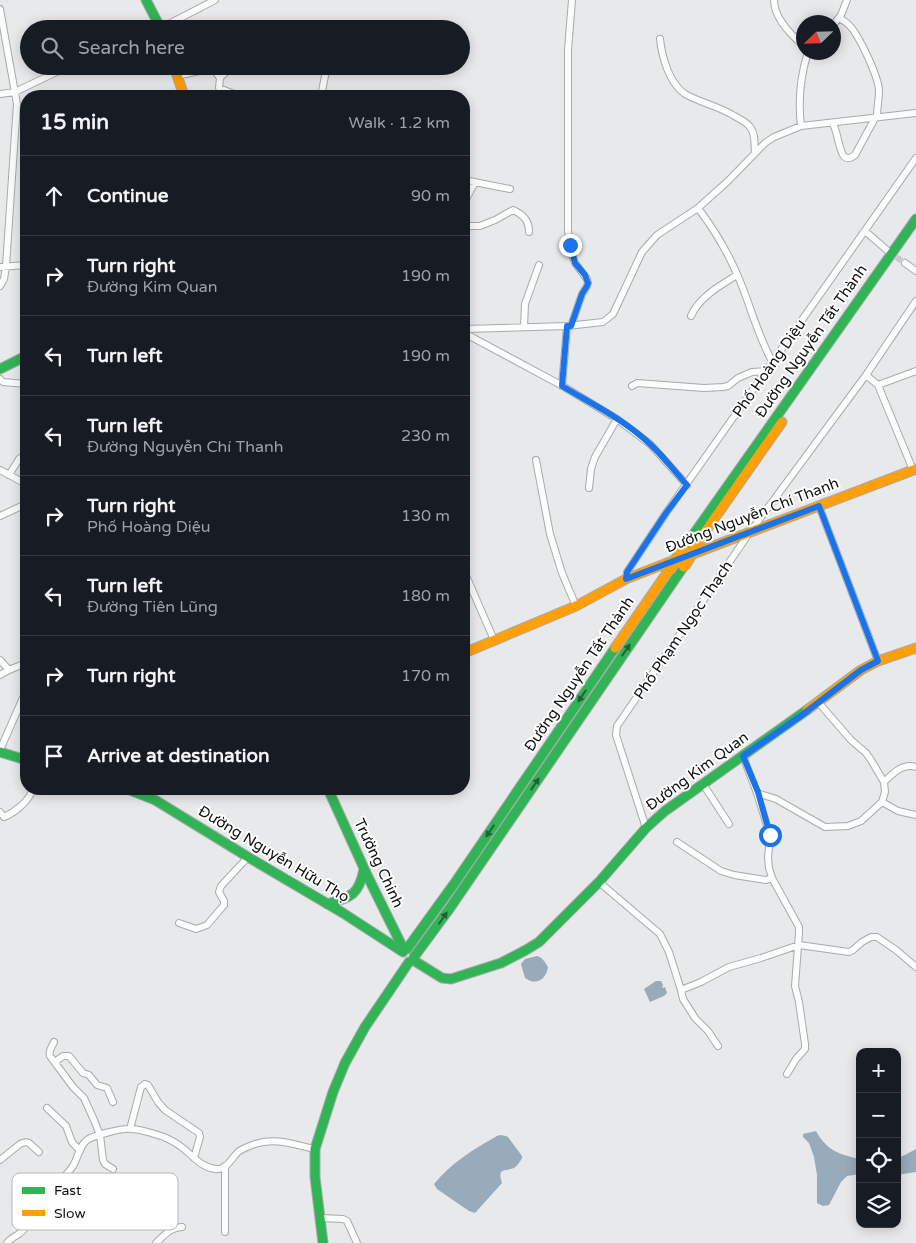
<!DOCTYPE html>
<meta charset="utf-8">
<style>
body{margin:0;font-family:"Varela Round",sans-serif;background:#242831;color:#f1f3f6}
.controls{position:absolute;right:15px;bottom:15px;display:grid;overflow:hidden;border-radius:10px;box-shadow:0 2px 12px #0003}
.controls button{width:45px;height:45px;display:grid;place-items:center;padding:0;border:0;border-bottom:1px solid #363941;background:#171b24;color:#f1f3f6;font:25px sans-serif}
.compass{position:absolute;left:796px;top:15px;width:45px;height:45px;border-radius:50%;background:#171b24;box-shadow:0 2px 12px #0003;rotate:247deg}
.stop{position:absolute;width:15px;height:15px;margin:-11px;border:4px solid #1a73e8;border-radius:50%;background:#fff}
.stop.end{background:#1a73e8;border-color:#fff;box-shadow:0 1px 5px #0008}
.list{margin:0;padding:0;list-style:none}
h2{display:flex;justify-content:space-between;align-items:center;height:65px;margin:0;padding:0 20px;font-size:21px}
h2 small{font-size:16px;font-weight:400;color:#9ea1a6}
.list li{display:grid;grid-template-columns:32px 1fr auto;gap:15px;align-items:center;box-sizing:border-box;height:80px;padding:0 20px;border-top:1px solid #363941}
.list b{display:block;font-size:19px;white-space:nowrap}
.list p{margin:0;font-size:16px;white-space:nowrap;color:#9ea1a6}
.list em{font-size:16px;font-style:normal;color:#9ea1a6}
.icon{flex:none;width:28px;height:28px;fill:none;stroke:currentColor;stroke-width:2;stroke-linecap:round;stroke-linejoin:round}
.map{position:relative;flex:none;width:916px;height:1243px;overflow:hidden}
.search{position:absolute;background:#171b24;box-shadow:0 2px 12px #0003;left:20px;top:20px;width:450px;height:55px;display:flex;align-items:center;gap:12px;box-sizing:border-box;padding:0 18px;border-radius:28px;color:#9ea1a6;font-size:19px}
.panel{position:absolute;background:#171b24;box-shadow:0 2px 12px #0003;left:20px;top:90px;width:450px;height:705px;border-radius:20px}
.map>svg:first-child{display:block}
</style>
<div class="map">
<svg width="916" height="1243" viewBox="0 0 916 1243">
<rect width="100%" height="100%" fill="#e7e9eb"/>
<!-- water -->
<path fill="#98abba" d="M537,956C543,958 545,962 548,967C546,980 536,986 525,978L521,964L525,959Z
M656,981H661L663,985L662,988L665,987L667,993L664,996L650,1002L644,989Z
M816,1131C826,1150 840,1155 860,1159V1174L847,1176L841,1182L829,1205L823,1206L817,1203V1175L814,1157L809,1143L803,1137V1134Z
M500,1135L506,1136L508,1137L522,1156V1158C520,1162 517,1166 514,1168C504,1172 497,1167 502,1183L475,1213L469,1211L437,1189L434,1184C451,1163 474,1149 497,1136Z
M916,1149V1172L897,1175V1158L905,1155Z"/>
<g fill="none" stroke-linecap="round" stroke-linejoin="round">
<!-- street-tunnel -->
<path stroke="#c7c9ca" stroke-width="6" stroke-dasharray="6 3" stroke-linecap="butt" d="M889,252L905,263"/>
<!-- street casing -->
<g stroke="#a8aaab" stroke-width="8">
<path id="street" d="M774,0C774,18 791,35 804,46
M0,9L17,104L6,266L4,279L0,286
M839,18C843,20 846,22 849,25C859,35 878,76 879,90C879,99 877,108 877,117
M834,24L841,15L847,0
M161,28L215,0
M147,29L158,23
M660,39C662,57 669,83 685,94C699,102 717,106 731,114C737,118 746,121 750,127C756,134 754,145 755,153
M232,66L220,78L219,88L239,96
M177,76L208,69L214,70L220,78
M0,94L15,92L69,66
M321,96L327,66
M833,123C835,129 837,134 838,140C841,149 842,165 855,155L875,118
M801,126C798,101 800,77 808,52
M464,180L510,189
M464,203L475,182
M698,208C713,228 727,251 737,274C750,303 757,335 773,363
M464,226H480L495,220L513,210C524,215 529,221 529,232
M865,231L888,251
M905,263L916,271
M0,267L26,265
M691,316C699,297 721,285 737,275
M571,326L582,294L587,286L588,283L587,279L575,263L573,258L568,231V50L572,0
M524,327L525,304L539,265
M464,329L567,326L603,322L613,314L642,252L657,235L698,208L728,181L765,143L774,137L801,126L916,113
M464,333L561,385L617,419L650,444L687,485
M866,375L878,385L913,470
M0,379L3,382L26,384
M878,385L916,371
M562,386L567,326
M632,386L637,383L704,388L723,387L728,386L738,378L752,372L767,371
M536,460L550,534L562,573L576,606
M0,470L26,484
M9,475L19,459L26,454
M589,488L591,469L595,457L617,419
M819,506L878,661
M0,516L26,504
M464,571L494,640
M626,579L627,572L666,513L916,158
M0,660L9,670L26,663
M0,675L9,670
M0,750L26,691
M743,756L757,793L770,835L768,858L769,868L772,878L799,927V933L795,986L799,1002L805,1044V1049L796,1059L787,1074
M884,782C893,773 903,763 916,767
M703,784L729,824
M757,793L776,799L825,827L848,826L861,821L882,802L885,792L884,782L871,760L866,753L851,740L818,702
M882,802L898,811L916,815
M0,812L4,817C14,813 28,802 32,791L31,789
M646,828L616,735L617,726L750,532L866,375L916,301
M677,842L721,871L734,875L766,880L772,878
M599,882L660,934L669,952L681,990L683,999L695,1018L708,1031L718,1046
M179,923L196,929L207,925L224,905V901L219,892L221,886L248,857
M681,990L701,982L729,967L761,958L799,945L849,952L853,950L862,942L871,937H877L896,950L916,967
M54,1042C52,1047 48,1050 50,1056L73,1087L84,1098L94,1120L100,1135L103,1160L105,1164L113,1169
M55,1062L63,1056H69L83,1073L89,1075L97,1085L107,1088L113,1102
M47,1108L66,1126L72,1142L80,1151
M130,1129L141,1087L145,1084L148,1085L158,1102L165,1110L199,1133L200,1137L194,1158
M0,1160L20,1144L26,1142L29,1143L39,1152
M47,1195C64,1207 84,1213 100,1226
M321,1218L343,1219L347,1221L357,1243
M225,1232V1166
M7,1243C11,1237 19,1236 24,1229C34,1219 39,1205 47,1194C55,1184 66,1177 73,1166C78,1158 79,1146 87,1140C94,1135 123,1128 131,1129C140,1129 155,1134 164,1137C171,1140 178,1144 184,1149C194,1157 201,1167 215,1169C226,1171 231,1159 238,1152C243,1148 249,1146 255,1144C275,1137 295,1145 315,1149
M156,1243C165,1235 169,1228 182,1227"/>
</g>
<!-- fast casing -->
<g stroke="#a8aaab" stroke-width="11">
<path id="fast" d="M146,0L161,29
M0,369L26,356
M686,545L916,219
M0,752L26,760
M127,789L155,800L248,857L343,913L403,952
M328,789L368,877L404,950
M327,904C351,897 359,895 364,869
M407,949L454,884L615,648
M414,957L450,908L684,566
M413,960L442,978L451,979L501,963L526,950L539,942L599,882L646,828L665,811L807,710
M323,1243L315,1177V1149L333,1092L345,1063L365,1027L409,962"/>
</g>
<!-- slow casing -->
<g stroke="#a8aaab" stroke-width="11">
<path id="slow" d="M174,66L184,96
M700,539L782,422
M690,555L916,469
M615,648L669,570
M464,653L576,606L626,579L677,559
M807,710L861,670L878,661L916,648"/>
</g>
<!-- street -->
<use href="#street" stroke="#fbfcfc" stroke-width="6"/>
<!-- fast -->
<use href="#fast" stroke="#30b455" stroke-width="9"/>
<!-- slow -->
<use href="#slow" stroke="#ff9f0a" stroke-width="9"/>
<!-- slow-bridge casing -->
<g stroke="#a8aaab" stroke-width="13" stroke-linecap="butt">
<path id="slow-bridge" d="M684,566L700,539
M669,570L686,545"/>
</g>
<!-- slow-bridge -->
<use href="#slow-bridge" stroke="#ff9f0a" stroke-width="11"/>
</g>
<!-- one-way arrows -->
<defs><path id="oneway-solid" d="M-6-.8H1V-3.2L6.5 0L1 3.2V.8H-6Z" transform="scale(1.25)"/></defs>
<g fill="#206234">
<use href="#oneway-solid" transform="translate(626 650) rotate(-56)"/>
<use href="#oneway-solid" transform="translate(582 696) rotate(124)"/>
<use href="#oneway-solid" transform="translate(535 784) rotate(-56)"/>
<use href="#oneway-solid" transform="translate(490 831) rotate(124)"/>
<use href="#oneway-solid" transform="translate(443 918) rotate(-55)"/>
</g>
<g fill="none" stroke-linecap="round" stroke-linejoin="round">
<!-- route -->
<path stroke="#1a73e8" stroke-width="6" d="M570,245L575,263L585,275L588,283L587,286L582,294L571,326H567L562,386C592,404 625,420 651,445C664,457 675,472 687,485L666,513L627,572L626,579L819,506L878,661L861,670L802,715L743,756L758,792L770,835"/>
</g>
<g text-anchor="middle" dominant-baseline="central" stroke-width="4" stroke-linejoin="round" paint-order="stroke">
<!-- street labels -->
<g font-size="15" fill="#101112" stroke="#fff">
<text transform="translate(811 341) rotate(-55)">Đường Nguyễn Tất Thành</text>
<text transform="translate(769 368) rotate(-55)">Phố Hoàng Diệu</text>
<text transform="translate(752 515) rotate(-21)">Đường Nguyễn Chí Thanh</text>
<text transform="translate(683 630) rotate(-56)">Phố Phạm Ngọc Thạch</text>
<text transform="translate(579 674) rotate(-56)">Đường Nguyễn Tất Thành</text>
<text transform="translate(697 771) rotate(-36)">Đường Kim Quan</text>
<text transform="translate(274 854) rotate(31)">Đường Nguyễn Hữu Thọ</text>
<text transform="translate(379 863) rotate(65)">Trường Chinh</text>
</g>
</g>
<!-- legend -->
<rect x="12" y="1173" width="166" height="57" rx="8" fill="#fff" stroke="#b7b8b8" stroke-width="1"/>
<rect x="22" y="1187" width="23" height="7" fill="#30b455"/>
<rect x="22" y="1210" width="23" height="6" fill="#ff9f0a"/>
<g font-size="14" fill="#101112">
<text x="54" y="1195">Fast</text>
<text x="54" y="1218">Slow</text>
</g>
</svg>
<div class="controls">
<button>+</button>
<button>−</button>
<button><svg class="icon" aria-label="locate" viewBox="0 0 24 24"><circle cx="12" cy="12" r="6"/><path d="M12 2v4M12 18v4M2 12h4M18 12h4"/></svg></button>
<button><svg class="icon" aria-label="layers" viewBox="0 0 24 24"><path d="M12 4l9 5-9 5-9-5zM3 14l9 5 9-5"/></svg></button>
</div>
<svg class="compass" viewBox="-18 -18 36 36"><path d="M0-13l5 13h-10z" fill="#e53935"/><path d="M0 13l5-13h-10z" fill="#9ea1a6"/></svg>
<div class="stop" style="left:770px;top:835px"></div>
<div class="stop end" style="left:570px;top:245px"></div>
<div class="search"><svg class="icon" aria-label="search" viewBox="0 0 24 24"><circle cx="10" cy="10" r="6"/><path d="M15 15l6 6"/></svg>Search here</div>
<section class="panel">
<h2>15 min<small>Walk · 1.2 km</small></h2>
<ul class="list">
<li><svg class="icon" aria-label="ahead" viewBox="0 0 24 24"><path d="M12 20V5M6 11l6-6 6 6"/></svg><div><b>Continue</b></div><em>90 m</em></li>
<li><svg class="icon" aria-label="right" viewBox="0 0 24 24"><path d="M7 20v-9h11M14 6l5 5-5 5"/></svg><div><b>Turn right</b><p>Đường Kim Quan</p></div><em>190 m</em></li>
<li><svg class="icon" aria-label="left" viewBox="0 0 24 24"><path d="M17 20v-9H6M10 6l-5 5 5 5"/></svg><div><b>Turn left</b></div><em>190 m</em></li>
<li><svg class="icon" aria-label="left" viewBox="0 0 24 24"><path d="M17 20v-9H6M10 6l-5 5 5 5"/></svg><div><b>Turn left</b><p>Đường Nguyễn Chí Thanh</p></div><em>230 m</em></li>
<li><svg class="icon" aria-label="right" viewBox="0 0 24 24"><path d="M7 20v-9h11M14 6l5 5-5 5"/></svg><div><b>Turn right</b><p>Phố Hoàng Diệu</p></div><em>130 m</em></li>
<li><svg class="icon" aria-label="left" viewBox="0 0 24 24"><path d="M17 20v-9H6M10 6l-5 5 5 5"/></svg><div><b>Turn left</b><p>Đường Tiên Lũng</p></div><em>180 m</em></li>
<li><svg class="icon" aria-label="right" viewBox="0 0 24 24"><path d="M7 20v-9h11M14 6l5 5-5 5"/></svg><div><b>Turn right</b></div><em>170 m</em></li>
<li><svg class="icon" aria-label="arrive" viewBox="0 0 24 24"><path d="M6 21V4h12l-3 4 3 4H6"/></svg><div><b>Arrive at destination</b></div></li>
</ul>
</section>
</div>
